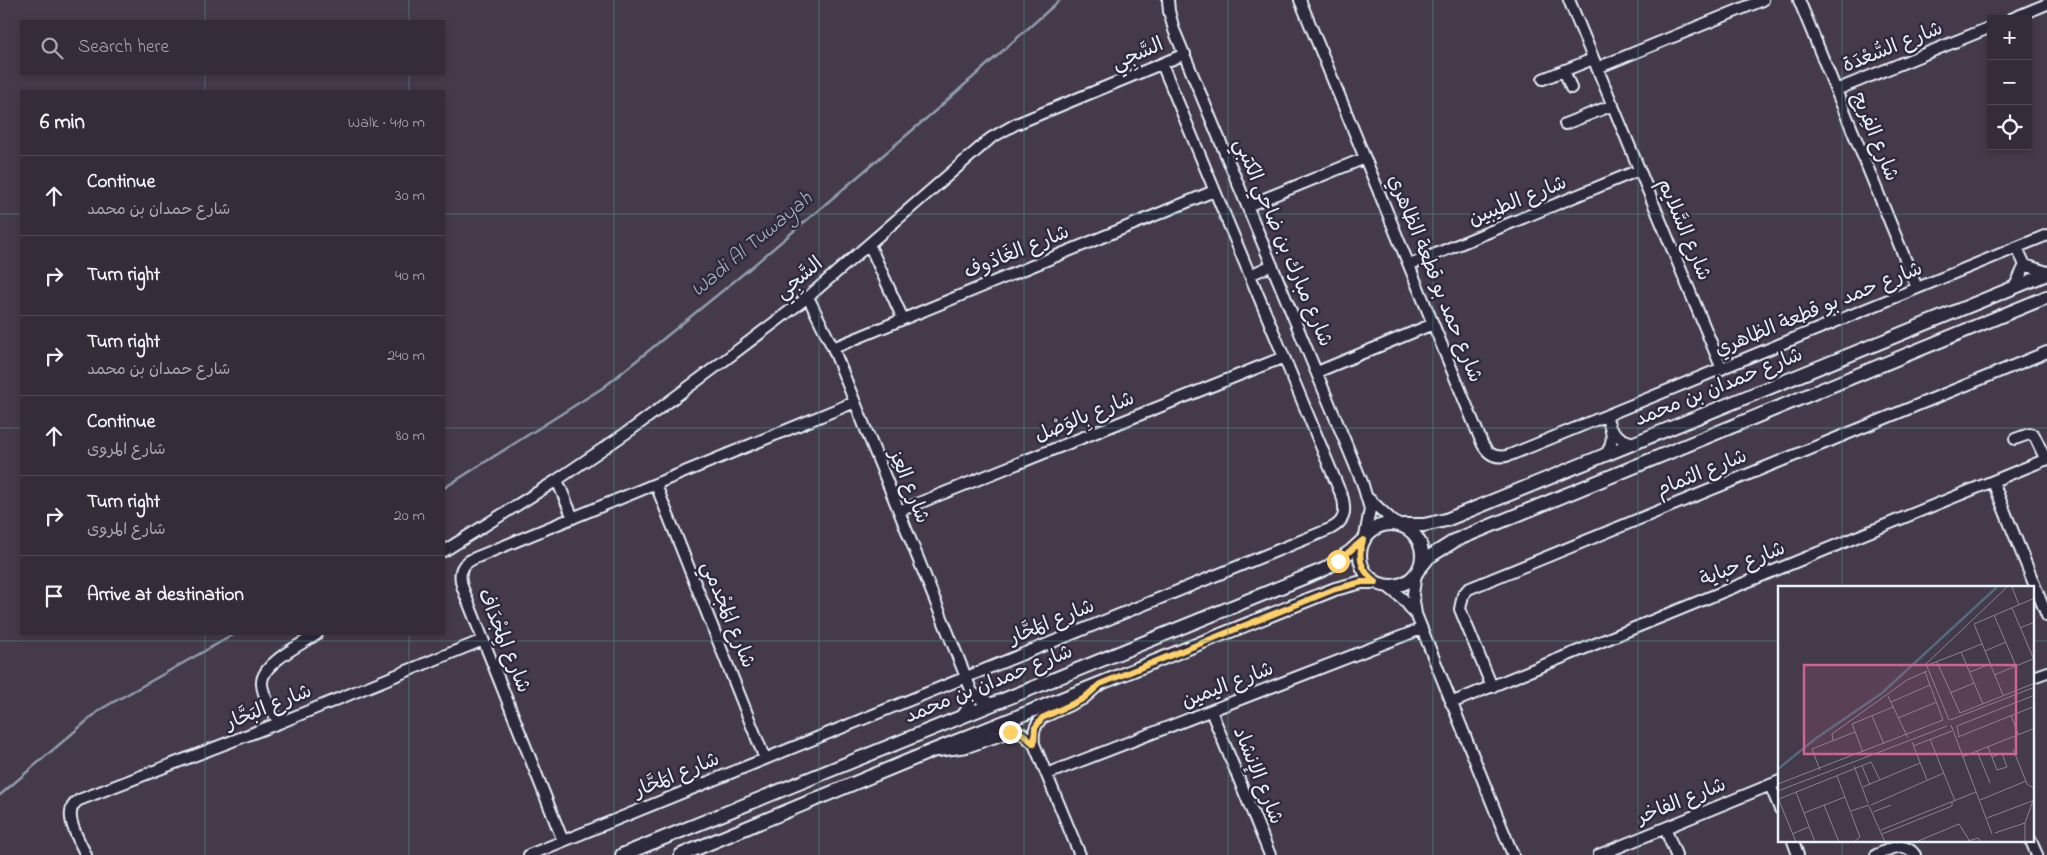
<!DOCTYPE html>
<meta charset="utf-8">
<style>
body{margin:0;font-family:"Indie Flower","Playpen Sans Arabic",sans-serif;background:#3c3440;color:#f1f3f6}
.controls{position:absolute;right:15px;top:15px;display:grid;overflow:hidden;border-radius:0px;box-shadow:0 2px 8px #0003}
.controls button{width:45px;height:45px;display:grid;place-items:center;padding:0;border:0;border-bottom:1px solid #4e4853;background:#342c38;color:#f1f3f6;font:25px sans-serif}
.stop{position:absolute;width:15px;height:15px;margin:-11px;border:4px solid #ffd166;border-radius:50%;background:#fff}
.stop.end{background:#ffd166;border-color:#fff;box-shadow:0 1px 5px #0008}
.list{margin:0;padding:0;list-style:none}
h2{display:flex;justify-content:space-between;align-items:center;height:65px;margin:0;padding:0 20px;font-size:21px}
h2 small{font-size:16px;font-weight:400;color:#a9a7ae}
.list li{display:grid;grid-template-columns:32px 1fr auto;gap:15px;align-items:center;box-sizing:border-box;height:80px;padding:0 20px;border-top:1px solid #4e4853}
.list b{display:block;font-size:19px;white-space:nowrap}
.list p{margin:0;font-size:16px;white-space:nowrap;color:#a9a7ae}
.list em{font-size:16px;font-style:normal;color:#a9a7ae}
.icon{flex:none;width:28px;height:28px;fill:none;stroke:currentColor;stroke-width:2;stroke-linecap:round;stroke-linejoin:round}
.map{position:relative;flex:none;width:2047px;height:855px;overflow:hidden}
.search{position:absolute;background:#342c38;box-shadow:0 2px 8px #0003;left:20px;top:20px;width:425px;height:55px;display:flex;align-items:center;gap:12px;box-sizing:border-box;padding:0 18px;border-radius:0px;color:#a9a7ae;font-size:19px}
.panel{position:absolute;background:#342c38;box-shadow:0 2px 8px #0003;left:20px;top:90px;width:425px;height:545px;border-radius:0px}
.map>svg:first-child{display:block}
</style>
<div class="map">
<svg width="2047" height="855" viewBox="0 0 2047 855">
<rect width="100%" height="100%" fill="#453a4a"/>
<filter id="ink" filterUnits="userSpaceOnUse"><feTurbulence type="fractalNoise" baseFrequency=".02" numOctaves="2"/><feDisplacementMap in="SourceGraphic" scale="10" xChannelSelector="R" yChannelSelector="G"/><feConvolveMatrix kernelMatrix="1 2 1 2 8 2 1 2 1" color-interpolation-filters="sRGB"/></filter>
<g filter="url(#ink)">
<g fill="none" stroke-linecap="round" stroke-linejoin="round">
<!-- stream -->
<path stroke="#8f9faf" stroke-width="2.5" d="M444,488L604,387L748,270L935,111L1060,0
M0,795L101,709L235,634"/>
<!-- minor casing -->
<g stroke="#e8f1f8" stroke-width="14">
<path id="minor" d="M1168,0L1169,11L1174,30L1362,482L1370,509L1365,537
M1300,0L1482,443C1488,455 1497,459 1510,455L2047,235
M1569,0L1722,369
M1799,0L1917,288
M2011,19L2047,4
M1597,68L1763,0
M1564,70L1571,88
M1543,79L1593,59
M1836,90L1991,27
M1565,124L1613,105
M1247,206L1365,158
M869,244L903,319
M2017,248L2025,265L2047,272
M1409,265L1639,170
M1250,275L1272,265
M2015,286L2025,265
M808,297L833,348L972,692L970,704L963,715
M833,348L1214,191
M1317,372L1433,324
M1612,431L1622,439L1633,443
M2015,439L2029,434L2034,435L2046,460
M1606,454C1615,440 1612,431 1606,416
M557,480L573,518
M1993,482L2047,616
M656,485L765,759
M1369,499L1395,523
M899,511L1284,357
M444,551L557,480L632,429L725,360L808,297L991,138L1016,124L1185,54
M1416,574L1413,594L1416,614L1513,855
M1387,586L1403,599L1415,614
M2033,677L2047,672
M1492,687L1460,609L1463,595L1468,589L2047,352
M972,692L982,700L995,704
M1451,703L2047,459
M1211,711L1270,855
M279,723C273,712 263,697 262,684C260,664 302,644 317,634
M938,751L967,747L1010,732L1023,734L1034,744
M1047,774L1421,629
M1770,785L1780,809
M1665,828L1676,855
M563,841L463,589C458,575 460,564 475,558L855,402
M1793,841L1798,855
M2031,841L2037,855
M86,855C79,840 60,811 79,800L279,723L483,640
M529,855L1330,529C1344,522 1346,514 1343,499L1162,64
M1080,855L1034,744C1033,733 1034,726 1042,718L1083,699L1099,685
M1599,855L1780,781
M1876,855C1890,849 1904,840 1915,855"/>
</g>
<!-- major casing -->
<g stroke="#e8f1f8" stroke-width="16">
<path id="major" d="M1360 555a31 31 0 1 1 62 0a31 31 0 1 1-62 0Z
M1402,525H1424L1446,520L2047,274
M1420,568L1429,557L1456,540L2047,297
M622,855L1325,569L1351,551L1363,540
M681,855L932,751L1335,589L1362,582H1376"/>
</g>
<!-- minor -->
<use href="#minor" stroke="#2f2a3d" stroke-width="10"/>
<!-- major -->
<use href="#major" stroke="#2f2a3d" stroke-width="12"/>
</g>
</g>
<g fill="none" stroke-linecap="round" stroke-linejoin="round" filter="url(#ink)">
<!-- route -->
<path stroke="#ffd166" stroke-width="6" d="M1010,732L1023,734L1034,744L1035,728L1042,718L1083,699L1100,684L1335,589L1362,582H1376C1361,571 1357,558 1363,540L1338,561"/>
</g>
<!-- grid -->
<path fill="none" stroke="#459590" stroke-width="1" stroke-opacity="0.55" d="M205,0V21M409,0V21M614,0V855M819,0V855M1024,0V855M1228,0V855M1433,0V855M1638,0V855M1842,0V588M205,74V91M409,74V91M0,214H21M444,214H2047M0,428H21M444,428H2047M205,634V855M409,634V855M0,641H1780M2033,641H2047M1842,841V855"/>
<g text-anchor="middle" dominant-baseline="central" stroke-width="5" stroke-linejoin="round" paint-order="stroke">
<!-- street labels -->
<g font-size="20" fill="#e8f1f8" stroke="#2f2a3d">
<text transform="translate(1893 48) rotate(-22)">شارع السُّعْدَة</text>
<text transform="translate(1138 55) rotate(-23)">السَّجِي</text>
<text transform="translate(1874 137) rotate(68)">شارع الفِريج</text>
<text transform="translate(1518 202) rotate(-22)">شارع الطيبين</text>
<text transform="translate(1683 230) rotate(67)">شارع السَّلايم</text>
<text transform="translate(1282 243) rotate(67)">شارع مبارك بن ضاحي الكتبي</text>
<text transform="translate(1017 253) rotate(-22)">شارع الغَادُوف</text>
<text transform="translate(800 279) rotate(-39)">السَّجِي</text>
<text transform="translate(1434 279) rotate(68)">شارع حمد بو قطعة الظاهري</text>
<text transform="translate(1819 310) rotate(-22)">شارع حمد بو قطعة الظاهري</text>
<text transform="translate(1719 388) rotate(-22)">شارع حمدان بن محمد</text>
<text transform="translate(1085 418) rotate(-22)">شارع بِالوَصْل</text>
<text transform="translate(1702 474) rotate(-22)">شارع الثمام</text>
<text transform="translate(908 487) rotate(68)">شارع العِز</text>
<text transform="translate(1743 565) rotate(-22)">شارع حباية</text>
<text transform="translate(727 615) rotate(68)">شارع المَجْدمي</text>
<text transform="translate(1052 623) rotate(-22)">شارع المَحَّار</text>
<text transform="translate(503 641) rotate(68)">شارع المِجْدَاف</text>
<text transform="translate(989 685) rotate(-22)">شارع حمدان بن محمد</text>
<text transform="translate(1228 686) rotate(-21)">شارع اليمين</text>
<text transform="translate(269 708) rotate(-22)">شارع البَحَّار</text>
<text transform="translate(677 776) rotate(-22)">شارع المَحَّار</text>
<text transform="translate(1257 776) rotate(68)">شارع الإنشاد</text>
<text transform="translate(1682 802) rotate(-22)">شارع الفاخر</text>
</g>
<!-- water labels -->
<g font-size="21" font-style="italic" fill="#a5b4c1" stroke="#2f2a3d">
<text transform="translate(752 245) rotate(-40)">Wadi Al Tuwayah</text>
</g>
</g>
<!-- overview -->
<g transform="translate(1778 586)">
<rect width="256" height="256" fill="#453a4a"/>
<path fill="none" stroke="#53697e" stroke-width="2.5" d="M0,183L37,153L104,107L219,1"/>
<path fill="none" stroke="#868390" stroke-width="1" d="M234,1L241,19M234,22L257,76M216,29L238,80M242,42L257,36M207,65L228,56M183,66L205,118M159,76L182,127L257,97M150,79L204,58M192,86L212,78M216,89L255,73M172,107L196,97M225,109L196,38L257,12M110,110L130,152M113,116L152,99M233,129L240,148M94,130L106,158M120,132L159,116M171,134L148,78L229,1M172,134L257,101M173,139L214,248M180,151L257,120M181,151L179,140L257,109M152,153L177,215M55,154L54,148L129,94L149,85M134,156L149,194M135,160L174,145M210,161L219,184L229,181L224,167L214,171M235,163L249,198L257,203M199,165L212,197M85,166L74,138L115,121M184,171L257,142M76,180L90,217M84,180L92,199M42,184L34,163L77,146M59,190L82,251L76,256M0,198L165,134L147,86M85,201L142,177M0,205L169,140M18,206L37,256M0,212L18,256M1,213L93,176L102,194M202,214L248,195M46,219L61,256M93,219L166,187M91,220L107,256M73,225L91,219M95,226L113,219M26,227L67,211M209,232L254,215M103,244L198,206M217,247L247,237M14,248L31,241M104,248L174,220V216M190,255L200,252L204,256M138,256L181,238L191,254M247,256V237L257,209"/>
<path fill="#cf6492" fill-opacity="0.15" stroke="#cf6492" stroke-width="2.5" d="M26,79H238V168H26Z"/>
<rect width="256" height="256" fill="none" stroke="#e8f1f8" stroke-width="2.5"/>
</g>
</svg>
<div class="controls">
<button>+</button>
<button>−</button>
<button><svg class="icon" aria-label="locate" viewBox="0 0 24 24"><circle cx="12" cy="12" r="6"/><path d="M12 2v4M12 18v4M2 12h4M18 12h4"/></svg></button>
</div>
<div class="stop" style="left:1338px;top:561px"></div>
<div class="stop end" style="left:1010px;top:732px"></div>
<div class="search"><svg class="icon" aria-label="search" viewBox="0 0 24 24"><circle cx="10" cy="10" r="6"/><path d="M15 15l6 6"/></svg>Search here</div>
<section class="panel">
<h2>6 min<small>Walk · 410 m</small></h2>
<ul class="list">
<li><svg class="icon" aria-label="ahead" viewBox="0 0 24 24"><path d="M12 20V5M6 11l6-6 6 6"/></svg><div><b>Continue</b><p>شارع حمدان بن محمد</p></div><em>30 m</em></li>
<li><svg class="icon" aria-label="right" viewBox="0 0 24 24"><path d="M7 20v-9h11M14 6l5 5-5 5"/></svg><div><b>Turn right</b></div><em>40 m</em></li>
<li><svg class="icon" aria-label="right" viewBox="0 0 24 24"><path d="M7 20v-9h11M14 6l5 5-5 5"/></svg><div><b>Turn right</b><p>شارع حمدان بن محمد</p></div><em>240 m</em></li>
<li><svg class="icon" aria-label="ahead" viewBox="0 0 24 24"><path d="M12 20V5M6 11l6-6 6 6"/></svg><div><b>Continue</b><p>شارع المروى</p></div><em>80 m</em></li>
<li><svg class="icon" aria-label="right" viewBox="0 0 24 24"><path d="M7 20v-9h11M14 6l5 5-5 5"/></svg><div><b>Turn right</b><p>شارع المروى</p></div><em>20 m</em></li>
<li><svg class="icon" aria-label="arrive" viewBox="0 0 24 24"><path d="M6 21V4h12l-3 4 3 4H6"/></svg><div><b>Arrive at destination</b></div></li>
</ul>
</section>
</div>
